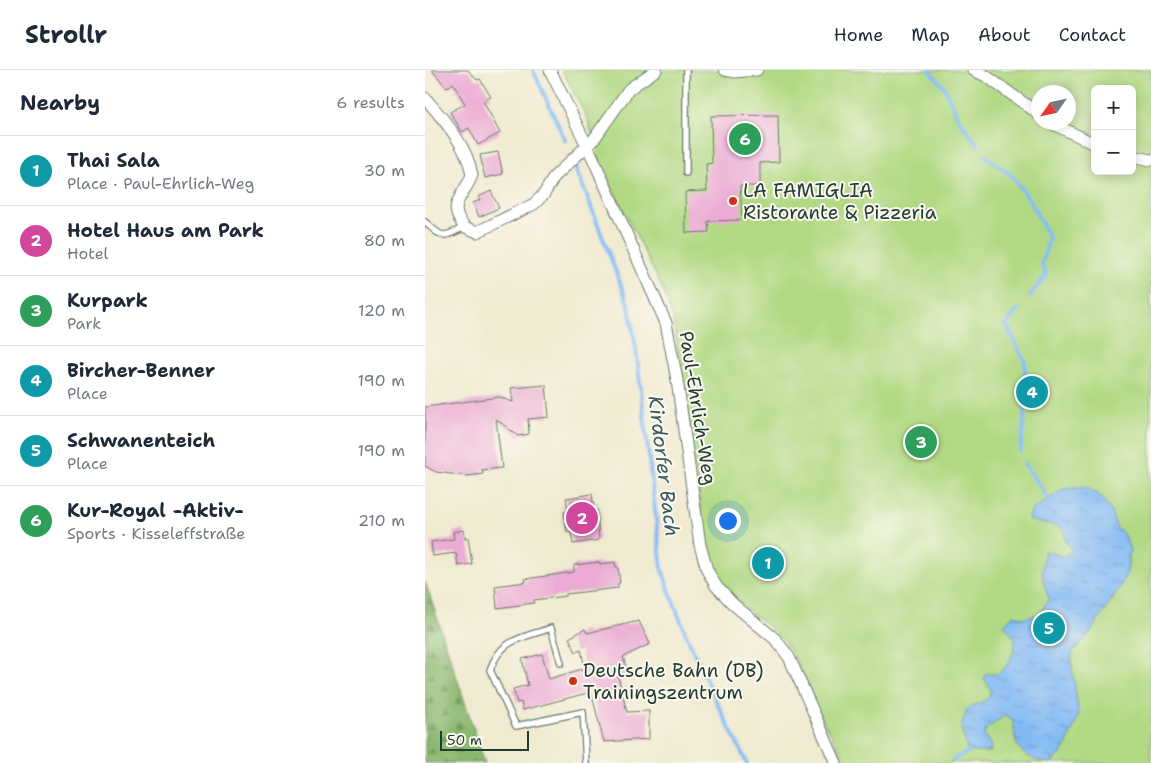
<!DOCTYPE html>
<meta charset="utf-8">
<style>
body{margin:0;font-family:"Shantell Sans",sans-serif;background:#f6f6f7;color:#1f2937}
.controls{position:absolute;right:15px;top:15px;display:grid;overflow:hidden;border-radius:8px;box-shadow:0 2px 12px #0003}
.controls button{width:45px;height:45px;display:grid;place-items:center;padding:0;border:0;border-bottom:1px solid #e0e1e3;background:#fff;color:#1f2937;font:25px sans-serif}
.compass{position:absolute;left:606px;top:15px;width:45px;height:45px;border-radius:50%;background:#fff;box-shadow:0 2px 12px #0003;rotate:236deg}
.scale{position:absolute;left:15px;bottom:12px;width:89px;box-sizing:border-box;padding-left:5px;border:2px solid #1f3d34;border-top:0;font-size:14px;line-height:18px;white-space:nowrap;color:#1f3d34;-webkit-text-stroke:4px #fbf7ec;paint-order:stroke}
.you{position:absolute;left:302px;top:450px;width:18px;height:18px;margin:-12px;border:4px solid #fff;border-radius:50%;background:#1a73e8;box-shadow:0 0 0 8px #1a73e833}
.badge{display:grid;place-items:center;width:32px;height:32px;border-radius:50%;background:#d93025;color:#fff;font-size:16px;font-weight:700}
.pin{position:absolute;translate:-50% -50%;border:2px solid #fff;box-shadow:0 1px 5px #0006}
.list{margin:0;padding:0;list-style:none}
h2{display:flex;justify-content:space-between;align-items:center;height:65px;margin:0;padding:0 20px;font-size:21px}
h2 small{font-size:16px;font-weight:400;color:#747a83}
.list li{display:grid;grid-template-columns:32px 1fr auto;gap:15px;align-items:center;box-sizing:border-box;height:70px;padding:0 20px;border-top:1px solid #e0e1e3}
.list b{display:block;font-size:19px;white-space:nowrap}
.list p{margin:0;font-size:16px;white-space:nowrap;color:#747a83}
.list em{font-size:16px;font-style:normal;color:#747a83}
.map{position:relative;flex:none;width:726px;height:693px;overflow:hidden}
header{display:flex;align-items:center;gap:30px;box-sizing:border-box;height:70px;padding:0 25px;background:#fff;border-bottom:1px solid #e0e1e3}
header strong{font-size:24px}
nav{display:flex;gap:28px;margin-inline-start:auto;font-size:18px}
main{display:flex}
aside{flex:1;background:#fff}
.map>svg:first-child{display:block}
</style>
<header>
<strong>Strollr</strong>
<nav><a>Home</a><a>Map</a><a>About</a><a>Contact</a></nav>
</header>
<main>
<aside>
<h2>Nearby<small>6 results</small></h2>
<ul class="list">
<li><span class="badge" style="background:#0f9aa8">1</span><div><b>Thai Sala</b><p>Place · Paul-Ehrlich-Weg</p></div><em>30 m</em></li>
<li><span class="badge" style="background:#d1479c">2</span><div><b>Hotel Haus am Park</b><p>Hotel</p></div><em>80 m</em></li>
<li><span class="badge" style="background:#2e9e5b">3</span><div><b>Kurpark</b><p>Park</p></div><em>120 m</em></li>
<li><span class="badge" style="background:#0f9aa8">4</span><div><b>Bircher-Benner</b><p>Place</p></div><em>190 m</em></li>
<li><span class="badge" style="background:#0f9aa8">5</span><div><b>Schwanenteich</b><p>Place</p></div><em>190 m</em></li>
<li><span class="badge" style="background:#2e9e5b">6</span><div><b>Kur-Royal -Aktiv-</b><p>Sports · Kisseleffstraße</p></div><em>210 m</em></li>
</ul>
</aside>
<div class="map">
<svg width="726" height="693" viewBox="0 0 726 693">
<defs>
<pattern id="forest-firs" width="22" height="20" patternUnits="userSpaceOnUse" patternTransform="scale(1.25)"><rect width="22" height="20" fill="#8cb971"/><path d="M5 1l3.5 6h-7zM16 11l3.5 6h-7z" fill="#72985e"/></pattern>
<pattern id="water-ripples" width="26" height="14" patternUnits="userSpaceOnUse" patternTransform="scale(1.25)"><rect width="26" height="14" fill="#85bbf4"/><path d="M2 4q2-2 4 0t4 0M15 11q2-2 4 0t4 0" fill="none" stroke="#6c99c6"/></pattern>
</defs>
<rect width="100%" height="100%" fill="#fbf7ec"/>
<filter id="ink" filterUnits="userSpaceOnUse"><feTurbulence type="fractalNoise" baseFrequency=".02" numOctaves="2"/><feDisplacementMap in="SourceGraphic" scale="10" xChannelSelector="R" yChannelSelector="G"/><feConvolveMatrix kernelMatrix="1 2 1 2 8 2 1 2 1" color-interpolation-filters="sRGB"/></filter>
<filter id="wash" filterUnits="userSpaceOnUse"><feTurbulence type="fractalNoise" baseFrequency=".0096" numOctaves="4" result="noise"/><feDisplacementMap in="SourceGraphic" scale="20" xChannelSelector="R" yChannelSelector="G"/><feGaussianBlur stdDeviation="1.12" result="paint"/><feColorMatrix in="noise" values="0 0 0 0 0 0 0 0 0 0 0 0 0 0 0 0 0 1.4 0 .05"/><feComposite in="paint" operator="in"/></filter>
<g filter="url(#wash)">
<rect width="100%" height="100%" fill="#f0ead0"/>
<!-- green -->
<path fill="#b1d983" stroke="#688b5c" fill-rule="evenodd" d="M137,0H726V693H423C413,675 401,658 392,640C381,617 376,592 359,572C330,541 300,531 283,488L248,248L237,218L177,97L162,48ZM670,19H707V101H670ZM614,22H644V52H614Z"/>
<!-- forest -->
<path fill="url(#forest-firs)" stroke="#567b52" d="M0,511L60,693H0Z"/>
<!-- water -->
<path fill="url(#water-ripples)" stroke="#527c94" d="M660,417L677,427L686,442L691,456L700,466L705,481L702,502L693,521L662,567L648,581L646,591L654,644L639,681L626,693C614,693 594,684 591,672C589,664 590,656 586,648L580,645L561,659L559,665L565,673L566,682H543L536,658L542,639L564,628L566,620L559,608L560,604H573C586,594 589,584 590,568L579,555L588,545L600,548L615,544L624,528C617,512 615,499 620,481L639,487L648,479L641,473L638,458C627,452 615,455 603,449L608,439L639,419Z"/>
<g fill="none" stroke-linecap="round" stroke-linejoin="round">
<!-- stream -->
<path stroke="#85bbf4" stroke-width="4" d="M108,0L140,70
M504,0L519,17L534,50L553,75
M560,86L586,105L604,129L624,168L617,193L621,205L605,226
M150,95L204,236L212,286L237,499C259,567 290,630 322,693
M593,239L581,255L600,291L599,353L595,381
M599,393L624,429
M527,690L543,682"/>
</g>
<g id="blocks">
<!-- building -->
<path fill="#ebabd4" d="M7,0H43L52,10L55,9L66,27L58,31L75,63L53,75L44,58L37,62L25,42L40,34L28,13L22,18Z
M353,45L354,92L335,93V116H315L317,150L283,151L284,162L261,163L260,122L282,121L281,94L287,93L286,46Z
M73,82L78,104L60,108L55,85Z
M66,121L74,138L54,147L48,133L55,130L53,127Z
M121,315L124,347L103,349L104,364L93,366L71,349L77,398L57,400L58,404L42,406L11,402L0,396V337L74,327L88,332L86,318Z
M167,424L169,440H172L174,470L148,474L146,462H142L139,442L143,441L141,428Z
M39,460L40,468L43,467L47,494L33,496L31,483L8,486L6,472L29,469L28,462Z
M175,492V494L190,492L191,497H193L195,513H193V518L141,524V526L109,530V533L72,538L70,516L101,512L100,509L149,502V495Z
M214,551L225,574L198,587L203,604L193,606L202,642L224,641V669L179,672L166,622L98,640L96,632L92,633L88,619L103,615L97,589L117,584L124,609L160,598L156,580L151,582L144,568L160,559L162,563Z"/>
</g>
</g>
<g filter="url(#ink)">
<use href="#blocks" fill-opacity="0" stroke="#687a6b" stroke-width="1"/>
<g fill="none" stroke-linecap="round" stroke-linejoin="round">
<!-- service casing -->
<g stroke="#687a6b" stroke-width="8">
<path id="service" d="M261,103V0
M0,152C19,169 16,168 40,157
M136,593L126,558C98,568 76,568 65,600L91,656L158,642L161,693"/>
</g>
<!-- minor casing -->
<g stroke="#687a6b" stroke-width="13">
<path id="minor" d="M125,0L167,86L241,253L252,310L275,475L282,500L291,516L308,534L350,569L364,587L411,693
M300,0L309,2L332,0
M548,0L561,6L614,44
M0,28C19,50 42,75 47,105C39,127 20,134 40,157L52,162L109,134L119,124L129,107L169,69L204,19L231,0
M624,52L670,74
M707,86L726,90"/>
</g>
<!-- service -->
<use href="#service" stroke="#fff" stroke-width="5.5"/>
<!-- minor -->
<use href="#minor" stroke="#fff" stroke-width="11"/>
</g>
</g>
<!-- markers -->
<g fill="#c8321e" stroke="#fbf7ec" stroke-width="2">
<circle cx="308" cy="131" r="5"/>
<circle cx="148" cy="611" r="5"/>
</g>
<g text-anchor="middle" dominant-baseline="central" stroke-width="4" stroke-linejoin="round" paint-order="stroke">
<!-- poi labels -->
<g font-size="19" fill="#1f3d34" stroke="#fbf7ec" text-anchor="start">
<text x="318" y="120">LA FAMIGLIA<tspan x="318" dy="22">Ristorante &amp; Pizzeria</tspan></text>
<text x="158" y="600">Deutsche Bahn (DB)<tspan x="158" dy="22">Trainingszentrum</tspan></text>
</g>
<!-- street labels -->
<g font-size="19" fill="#1f3d34" stroke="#fbf7ec">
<text transform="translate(273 338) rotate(81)">Paul-Ehrlich-Weg</text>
</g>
<!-- water labels -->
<g font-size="20" font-style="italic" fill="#385c64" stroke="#fbf7ec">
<text transform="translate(239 396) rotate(83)">Kirdorfer Bach</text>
</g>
</g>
</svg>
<div class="controls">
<button>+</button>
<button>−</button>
</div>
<svg class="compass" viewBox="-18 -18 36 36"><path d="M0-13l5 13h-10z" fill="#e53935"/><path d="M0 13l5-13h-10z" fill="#747a83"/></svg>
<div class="scale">50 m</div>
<div class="you"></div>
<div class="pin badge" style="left:343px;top:493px;background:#0f9aa8">1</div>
<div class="pin badge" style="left:157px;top:448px;background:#d1479c">2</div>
<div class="pin badge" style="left:496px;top:372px;background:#2e9e5b">3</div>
<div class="pin badge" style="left:607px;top:322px;background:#0f9aa8">4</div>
<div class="pin badge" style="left:624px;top:558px;background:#0f9aa8">5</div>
<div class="pin badge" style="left:320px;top:69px;background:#2e9e5b">6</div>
</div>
</main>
